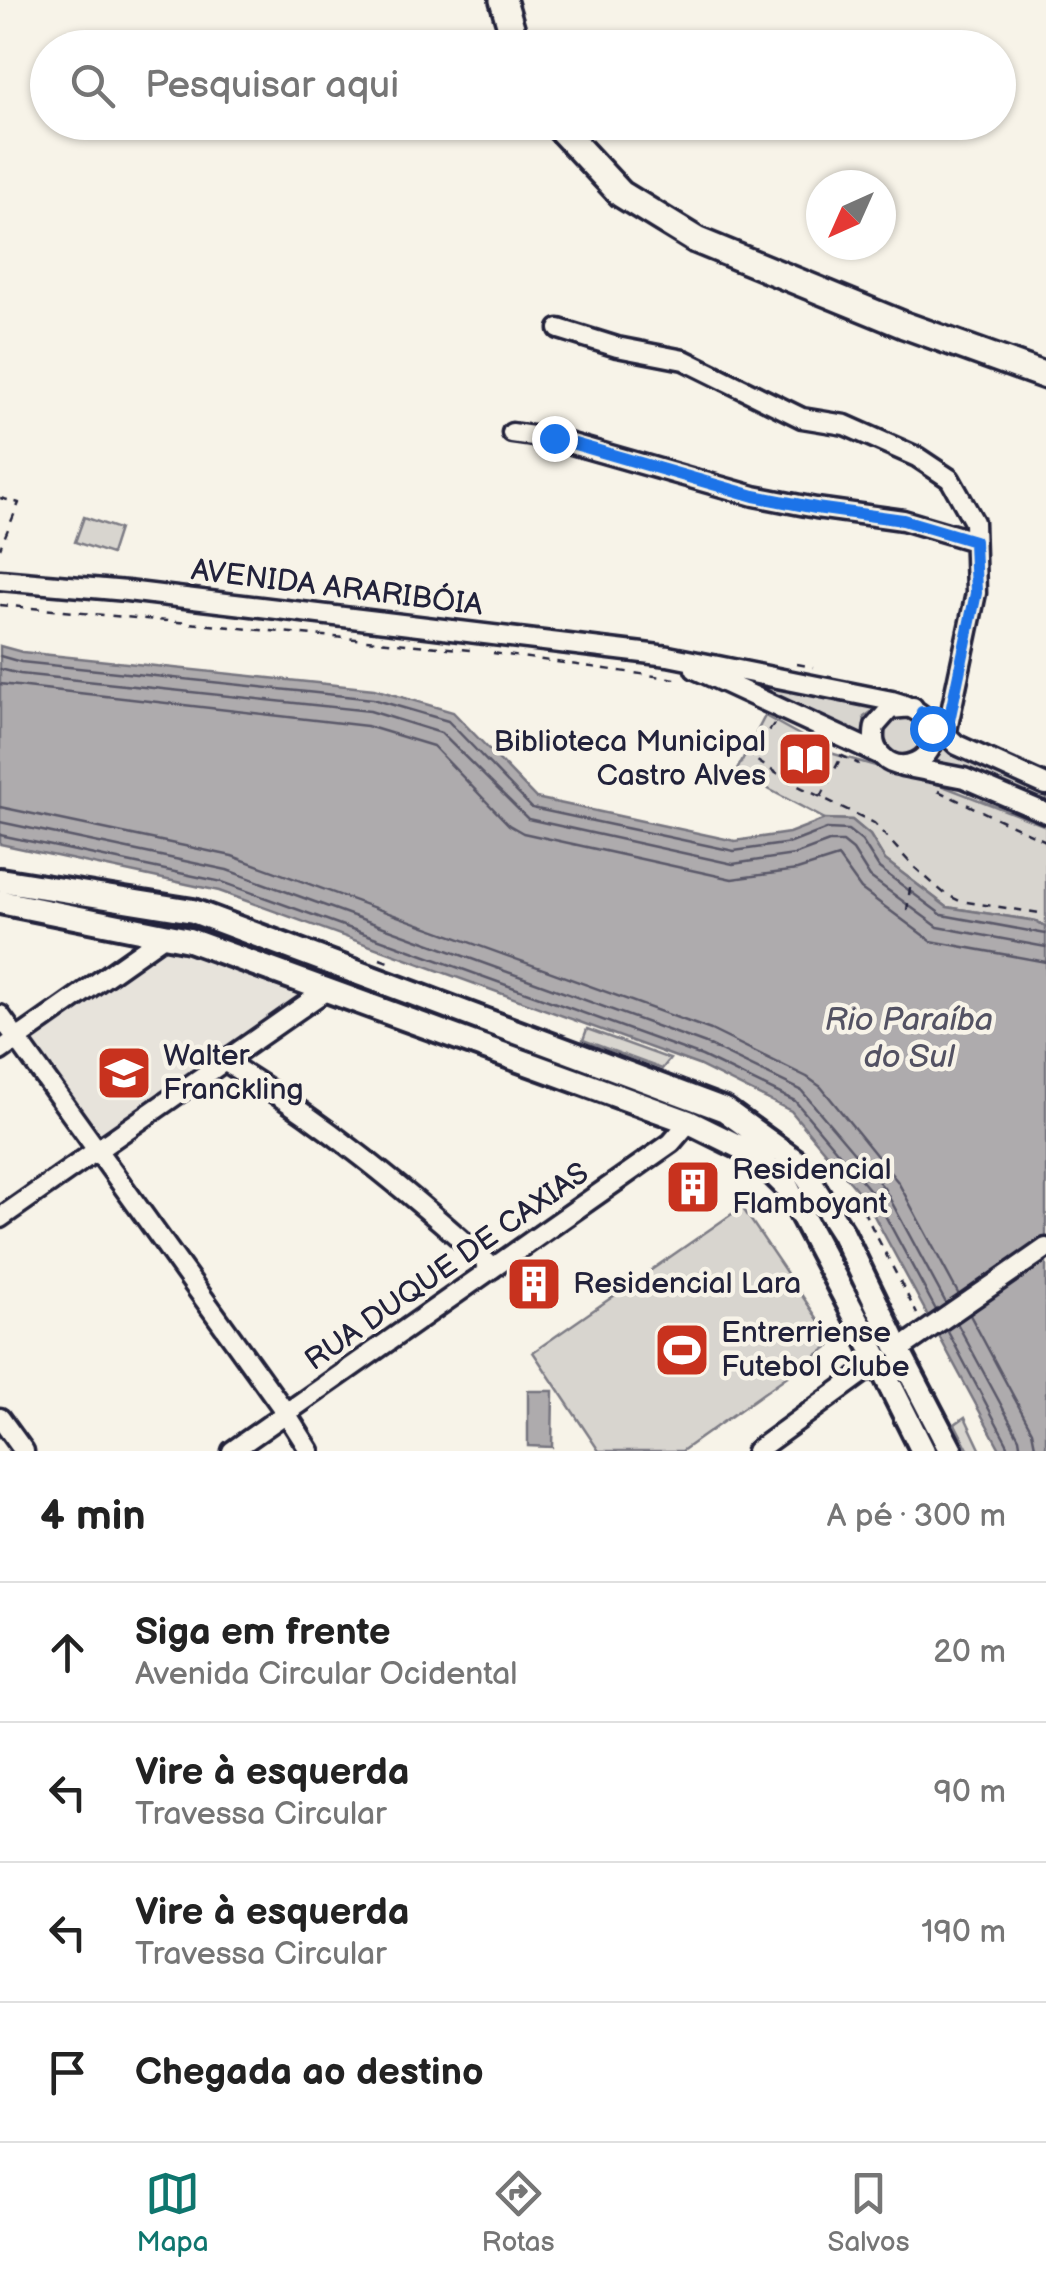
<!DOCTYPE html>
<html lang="pt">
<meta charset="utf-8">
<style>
body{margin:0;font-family:"Balsamiq Sans",sans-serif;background:#f2f2f2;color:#222}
.compass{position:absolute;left:806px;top:170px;width:90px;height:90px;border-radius:50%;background:#fff;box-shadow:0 2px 8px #0004;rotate:225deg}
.stop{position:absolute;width:30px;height:30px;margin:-22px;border:8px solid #1a73e8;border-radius:50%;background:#fff}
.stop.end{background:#1a73e8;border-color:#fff;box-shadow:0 2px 10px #0008}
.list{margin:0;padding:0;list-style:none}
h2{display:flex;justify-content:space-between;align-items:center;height:130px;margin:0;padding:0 40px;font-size:42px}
h2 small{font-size:32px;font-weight:400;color:#767676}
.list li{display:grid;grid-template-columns:65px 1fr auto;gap:30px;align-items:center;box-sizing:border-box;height:140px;padding:0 40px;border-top:2px solid #e0e0e0}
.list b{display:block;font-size:38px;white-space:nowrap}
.list p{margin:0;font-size:32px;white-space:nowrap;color:#767676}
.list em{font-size:32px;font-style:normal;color:#767676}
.icon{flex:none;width:55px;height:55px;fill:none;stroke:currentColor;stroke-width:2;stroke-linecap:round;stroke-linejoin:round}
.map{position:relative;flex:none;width:1046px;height:1451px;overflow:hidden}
.search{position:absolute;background:#fff;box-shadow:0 2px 8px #0004;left:30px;right:30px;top:30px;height:110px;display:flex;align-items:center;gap:25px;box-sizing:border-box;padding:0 35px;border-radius:55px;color:#767676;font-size:38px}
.sheet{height:690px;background:#fff}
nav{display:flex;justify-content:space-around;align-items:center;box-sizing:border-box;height:140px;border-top:2px solid #e0e0e0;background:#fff;font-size:28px;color:#767676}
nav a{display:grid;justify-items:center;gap:5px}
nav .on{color:#0f766e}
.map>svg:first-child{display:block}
</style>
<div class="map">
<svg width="1046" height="1451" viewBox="0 0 1046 1451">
<rect width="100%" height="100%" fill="#f7f3e8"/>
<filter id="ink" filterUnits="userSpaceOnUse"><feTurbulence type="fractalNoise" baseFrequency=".01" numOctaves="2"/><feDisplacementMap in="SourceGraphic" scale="20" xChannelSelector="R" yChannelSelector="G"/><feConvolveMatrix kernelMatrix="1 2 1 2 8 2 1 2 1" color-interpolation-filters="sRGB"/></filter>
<g filter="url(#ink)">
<!-- built -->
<path fill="#e7e3db" d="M166,940L315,993L97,1145L24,1040Z"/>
<!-- green -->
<path fill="#d8d5cf" stroke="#7d7c85" stroke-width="2.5" d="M84,517L119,529L111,554L75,542Z
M714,671L884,703L864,717L870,743Z
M899,711L927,725L924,750L903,760L882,749L880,725Z
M765,716L834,754L935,783L1046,826V927L1036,921L947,907L885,860L870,835L852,820L825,819L736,772Z
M939,731L1046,787V810L923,765L939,756L943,744Z
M587,1029L670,1059L662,1069L583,1040Z
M742,1207L834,1343L682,1451H599L533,1352Z
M965,1417L981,1451H969L955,1424Z"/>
<!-- water -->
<path fill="#aeabad" stroke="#76747f" stroke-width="2.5" d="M0,646L22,652L374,689L453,712L536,798L735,841L789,833L825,819L852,820L870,835L885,860L947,907L1036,921L1046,927V1451H1001L866,1201L791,1111L698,1065L219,891L0,844Z
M528,1391H553L552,1447L528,1446Z"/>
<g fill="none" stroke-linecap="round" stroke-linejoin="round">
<!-- shore -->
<path stroke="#5a5969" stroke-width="2.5" d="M0,656L21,662L373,699L448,721L532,808L734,851L791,843L827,829L848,830L862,841L879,868L942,915L1046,934
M0,669L20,674L370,711L441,733L528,819L733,864L794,855L829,842H843L853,850L870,877L938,927L1046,947
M0,684L367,726L433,746L509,825L523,833L732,879L797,870L838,857L861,889L931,941L1046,962
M0,807L232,856L711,1030L807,1077L821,1087L898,1182L959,1295
M0,822L227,870L706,1044L801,1090L884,1188L946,1303
M0,835L222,882L702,1056L795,1101L874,1195L936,1310
M970,1315L1032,1431L1036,1451
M957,1323L1019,1438L1021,1451
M947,1330L1007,1443L1009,1451"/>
<!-- minor casing -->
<g stroke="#22223b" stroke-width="25">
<path id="minor" d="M559,329L617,347L684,360L802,418L845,425L917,457L950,479L974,522L976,593L946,735
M512,433L554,439L754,496L816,508L903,520L974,541
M0,580L127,591L668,656L892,701C975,724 913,789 882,756C873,747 873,737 875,726L890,709L913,707
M695,669L881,755
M937,726L957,745L1046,785
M902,766L964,778L1046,813
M0,1015L286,1413L310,1451
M0,1051L165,935
M224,1061C322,1120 409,1192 493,1268
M0,1218L325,991
M900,1349L1046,1248
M0,1418L24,1451
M232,1451L671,1143L689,1122
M756,1451L878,1362"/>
</g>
<!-- major casing -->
<g stroke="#22223b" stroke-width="30">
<path id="major" d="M0,880L193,911L725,1110L798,1163L842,1232L897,1346
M0,902L189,940L689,1122L752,1153L787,1187L877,1358
M902,1357L951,1451
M880,1365L923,1451"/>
</g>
<!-- highway casing -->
<g stroke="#22223b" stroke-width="32">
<path id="highway" d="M503,0L517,48
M554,122L621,194L696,240L904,325L1046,376"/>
</g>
<!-- path -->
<path stroke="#22223b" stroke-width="2.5" stroke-dasharray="8 8" stroke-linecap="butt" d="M0,498L19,503L0,548
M0,605L470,650
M493,653L683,680
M797,664L813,667
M774,724L751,757L790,782L874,823L913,866L945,894L960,901L1046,914
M840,755L859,764
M938,791L1046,841
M821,797L840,759
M907,911L911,880
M380,959L393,964
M863,1210L917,1314"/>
<!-- minor -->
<use href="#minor" stroke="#f7f3e8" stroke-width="18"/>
<!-- major -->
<use href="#major" stroke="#f7f3e8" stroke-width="22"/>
<!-- highway -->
<use href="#highway" stroke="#f7f3e8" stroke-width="25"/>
</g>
</g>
<g fill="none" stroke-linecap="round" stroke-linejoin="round" filter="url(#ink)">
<!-- route -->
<path stroke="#1a73e8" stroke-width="12" d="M554,438L754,496L816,508L903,520L974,541L976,593L946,735L922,712L932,728"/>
</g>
<!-- icons -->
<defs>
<g id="library-square" transform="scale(2.875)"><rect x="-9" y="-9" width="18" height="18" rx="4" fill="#c8321e" stroke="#f7f3e8"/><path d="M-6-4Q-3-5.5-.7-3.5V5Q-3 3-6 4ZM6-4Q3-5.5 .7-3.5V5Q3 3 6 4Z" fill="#fff"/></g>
<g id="university-square" transform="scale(2.875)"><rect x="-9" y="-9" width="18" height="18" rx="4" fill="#c8321e" stroke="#f7f3e8"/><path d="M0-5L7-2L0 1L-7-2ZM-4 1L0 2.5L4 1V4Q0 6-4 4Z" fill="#fff"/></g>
<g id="building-square" transform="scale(2.875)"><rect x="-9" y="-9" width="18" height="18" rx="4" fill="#c8321e" stroke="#f7f3e8"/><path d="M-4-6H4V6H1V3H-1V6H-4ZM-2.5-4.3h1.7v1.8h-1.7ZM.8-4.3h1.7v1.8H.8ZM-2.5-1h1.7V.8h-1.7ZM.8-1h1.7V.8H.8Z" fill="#fff"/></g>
<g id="stadium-square" transform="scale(2.875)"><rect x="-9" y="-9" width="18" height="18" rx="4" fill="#c8321e" stroke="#f7f3e8"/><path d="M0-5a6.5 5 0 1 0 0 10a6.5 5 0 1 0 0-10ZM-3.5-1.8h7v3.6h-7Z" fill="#fff"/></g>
</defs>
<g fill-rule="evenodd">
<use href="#library-square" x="805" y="759"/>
<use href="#university-square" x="124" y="1073"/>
<use href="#building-square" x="693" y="1187"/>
<use href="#building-square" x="534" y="1284"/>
<use href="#stadium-square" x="682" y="1350"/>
</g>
<g text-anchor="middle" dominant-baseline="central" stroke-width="9" stroke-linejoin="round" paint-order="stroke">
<!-- street labels -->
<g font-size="30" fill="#22223b" stroke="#f7f3e8">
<text transform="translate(337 588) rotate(7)">AVENIDA ARARIBÓIA</text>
<text transform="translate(447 1267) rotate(-35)">RUA DUQUE DE CAXIAS</text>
</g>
<!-- poi labels -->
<g font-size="30" fill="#22223b" stroke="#f7f3e8" text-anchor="start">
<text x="766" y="742" text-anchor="end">Biblioteca Municipal<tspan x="766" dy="34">Castro Alves</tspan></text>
<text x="163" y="1056">Walter<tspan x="163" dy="34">Franckling</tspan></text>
<text x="732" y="1170">Residencial<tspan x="732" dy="34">Flamboyant</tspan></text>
<text x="573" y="1284">Residencial Lara</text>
<text x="721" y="1333">Entrerriense<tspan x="721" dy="34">Futebol Clube</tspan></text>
</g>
<!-- water labels -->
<g font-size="32" font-style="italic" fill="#535263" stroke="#f7f3e8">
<text x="909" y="1020">Rio Paraíba<tspan x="909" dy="37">do Sul</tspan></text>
</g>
</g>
</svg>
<svg class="compass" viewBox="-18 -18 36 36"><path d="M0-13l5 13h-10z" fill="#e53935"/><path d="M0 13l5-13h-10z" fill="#767676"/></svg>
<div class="stop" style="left:932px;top:728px"></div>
<div class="stop end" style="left:554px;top:438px"></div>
<div class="search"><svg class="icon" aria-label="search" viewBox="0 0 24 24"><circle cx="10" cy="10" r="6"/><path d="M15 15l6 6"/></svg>Pesquisar aqui</div>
</div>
<section class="sheet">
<h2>4 min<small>A pé · 300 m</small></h2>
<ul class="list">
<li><svg class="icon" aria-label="ahead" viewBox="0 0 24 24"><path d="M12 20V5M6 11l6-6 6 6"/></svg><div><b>Siga em frente</b><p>Avenida Circular Ocidental</p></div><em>20 m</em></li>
<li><svg class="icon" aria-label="left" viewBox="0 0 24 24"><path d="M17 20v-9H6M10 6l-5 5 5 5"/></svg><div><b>Vire à esquerda</b><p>Travessa Circular</p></div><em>90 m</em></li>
<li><svg class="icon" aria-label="left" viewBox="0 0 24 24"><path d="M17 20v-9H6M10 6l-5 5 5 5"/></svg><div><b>Vire à esquerda</b><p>Travessa Circular</p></div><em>190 m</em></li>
<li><svg class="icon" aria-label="arrive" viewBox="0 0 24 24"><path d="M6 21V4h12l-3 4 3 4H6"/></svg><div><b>Chegada ao destino</b></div></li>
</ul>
</section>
<nav>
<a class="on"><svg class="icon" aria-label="map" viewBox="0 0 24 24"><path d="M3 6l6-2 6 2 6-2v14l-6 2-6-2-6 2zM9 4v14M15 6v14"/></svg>Mapa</a>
<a><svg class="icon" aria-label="directions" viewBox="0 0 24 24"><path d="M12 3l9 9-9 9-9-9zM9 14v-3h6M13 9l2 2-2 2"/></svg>Rotas</a>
<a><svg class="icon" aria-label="saved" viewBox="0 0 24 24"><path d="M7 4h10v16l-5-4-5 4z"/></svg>Salvos</a>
</nav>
